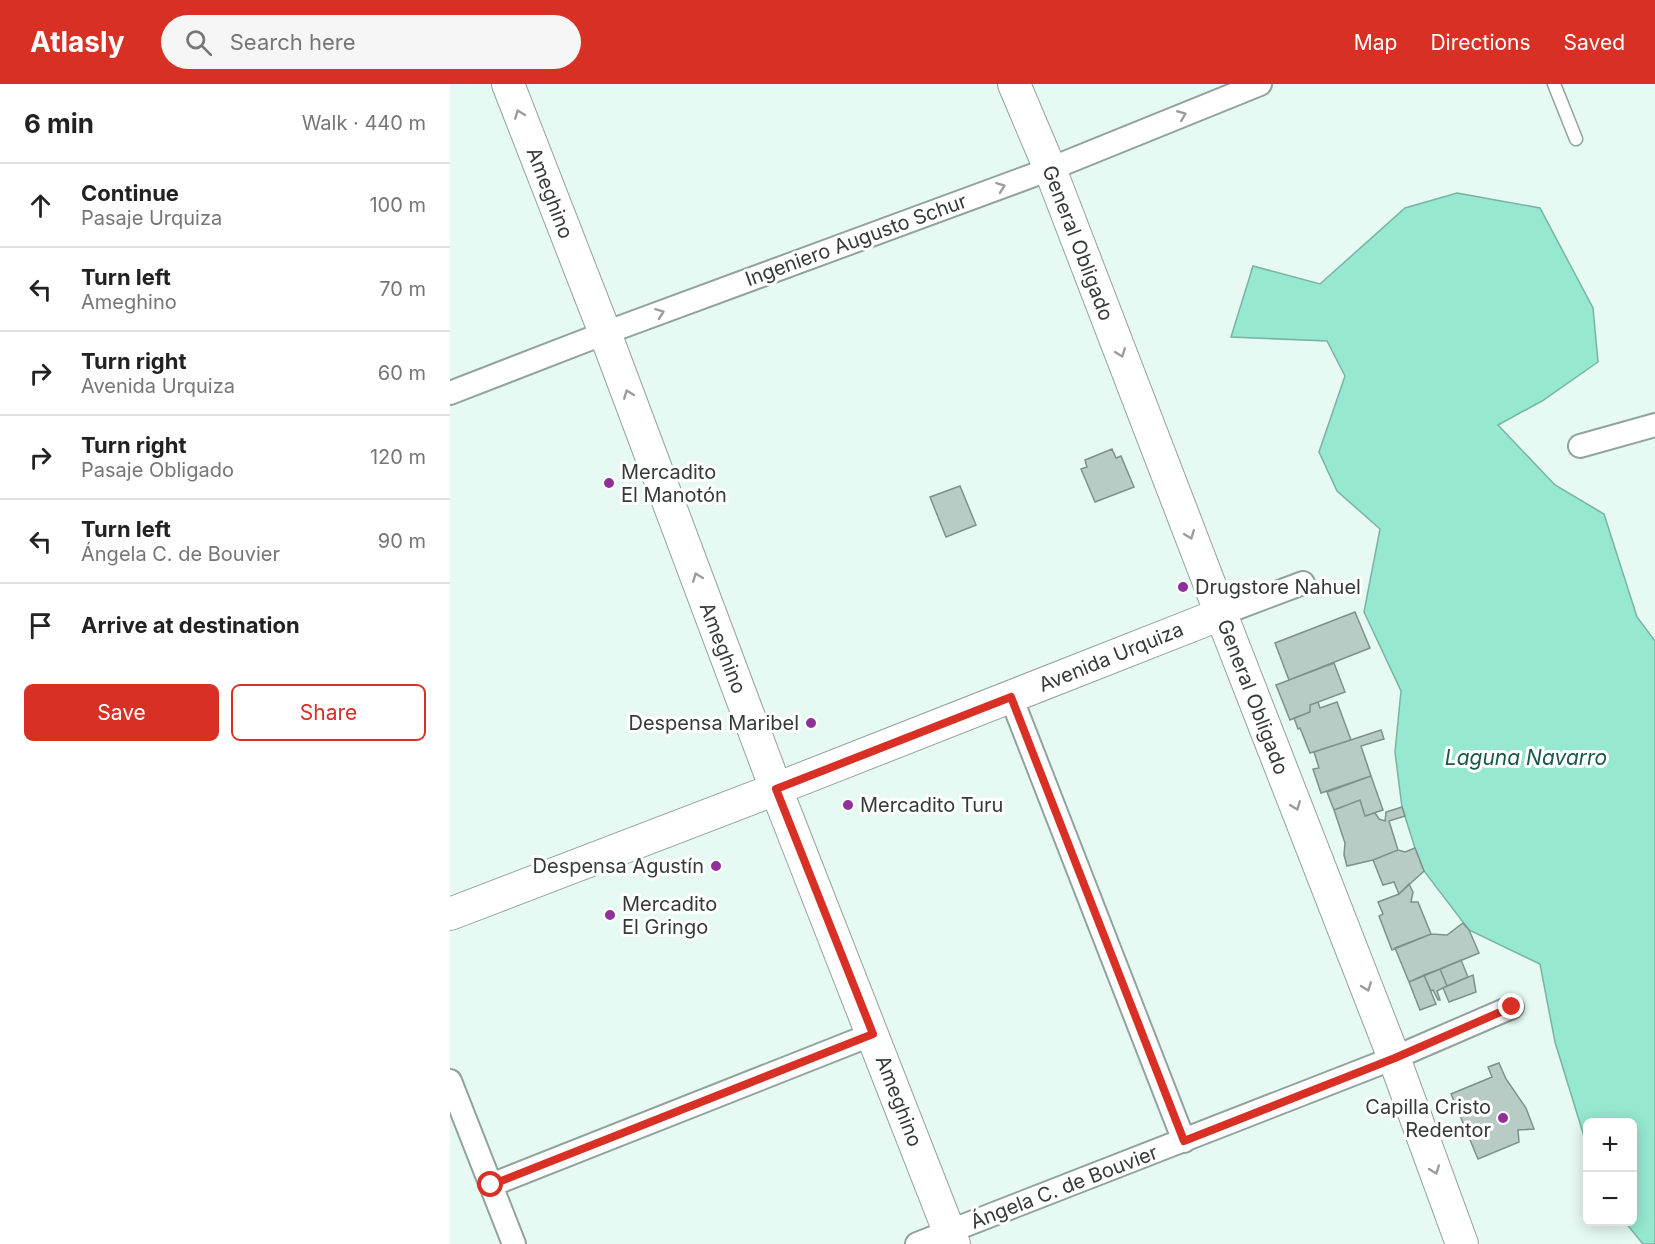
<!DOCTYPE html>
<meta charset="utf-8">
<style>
body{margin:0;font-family:Inter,sans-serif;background:#f6f6f6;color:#222}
.controls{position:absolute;right:18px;bottom:18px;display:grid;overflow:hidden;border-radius:9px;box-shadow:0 3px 15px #0003}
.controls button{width:54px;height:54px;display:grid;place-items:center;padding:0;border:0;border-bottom:2px solid #e0e0e0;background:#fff;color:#222;font:30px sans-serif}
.stop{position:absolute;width:18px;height:18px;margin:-14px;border:4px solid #d93025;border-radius:50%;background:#fff}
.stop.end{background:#d93025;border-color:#fff;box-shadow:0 2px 6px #0008}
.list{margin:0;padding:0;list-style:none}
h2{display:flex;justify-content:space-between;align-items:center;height:78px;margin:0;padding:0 24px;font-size:26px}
h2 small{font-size:20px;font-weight:400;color:#767676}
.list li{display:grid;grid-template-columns:39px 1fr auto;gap:18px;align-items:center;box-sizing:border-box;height:84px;padding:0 24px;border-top:2px solid #e0e0e0}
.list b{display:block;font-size:22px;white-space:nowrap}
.list p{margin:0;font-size:20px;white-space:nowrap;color:#767676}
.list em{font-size:20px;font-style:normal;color:#767676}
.actions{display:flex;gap:12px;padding:18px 24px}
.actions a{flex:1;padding:14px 0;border:2px solid #d93025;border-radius:9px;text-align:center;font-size:21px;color:#d93025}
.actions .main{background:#d93025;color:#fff}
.icon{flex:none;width:33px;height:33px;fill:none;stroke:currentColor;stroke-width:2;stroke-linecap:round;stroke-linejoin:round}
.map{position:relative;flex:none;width:1205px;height:1160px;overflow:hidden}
header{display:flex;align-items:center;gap:36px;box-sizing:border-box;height:84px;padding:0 30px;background:#d93025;color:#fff}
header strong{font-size:28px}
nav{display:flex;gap:33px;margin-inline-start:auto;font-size:21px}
.search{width:420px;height:54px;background:#f6f6f6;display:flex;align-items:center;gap:15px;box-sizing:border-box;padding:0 21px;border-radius:33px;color:#767676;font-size:22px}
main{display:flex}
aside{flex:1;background:#fff}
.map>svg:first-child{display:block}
</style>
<header>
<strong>Atlasly</strong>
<div class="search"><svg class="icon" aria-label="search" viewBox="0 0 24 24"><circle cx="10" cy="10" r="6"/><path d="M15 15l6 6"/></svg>Search here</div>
<nav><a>Map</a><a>Directions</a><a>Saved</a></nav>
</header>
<main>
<aside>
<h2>6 min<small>Walk · 440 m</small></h2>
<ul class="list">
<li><svg class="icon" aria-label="ahead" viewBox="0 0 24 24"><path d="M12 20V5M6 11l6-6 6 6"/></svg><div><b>Continue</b><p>Pasaje Urquiza</p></div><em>100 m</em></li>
<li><svg class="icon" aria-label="left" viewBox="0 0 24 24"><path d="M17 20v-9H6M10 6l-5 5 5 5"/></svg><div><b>Turn left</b><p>Ameghino</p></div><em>70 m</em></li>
<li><svg class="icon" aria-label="right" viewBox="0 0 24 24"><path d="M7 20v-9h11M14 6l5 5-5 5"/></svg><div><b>Turn right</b><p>Avenida Urquiza</p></div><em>60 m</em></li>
<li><svg class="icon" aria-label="right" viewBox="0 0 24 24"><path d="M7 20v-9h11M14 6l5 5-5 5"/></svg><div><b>Turn right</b><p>Pasaje Obligado</p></div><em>120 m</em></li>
<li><svg class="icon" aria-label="left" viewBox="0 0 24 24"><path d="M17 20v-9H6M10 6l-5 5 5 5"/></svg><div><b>Turn left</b><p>Ángela C. de Bouvier</p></div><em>90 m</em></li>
<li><svg class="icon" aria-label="arrive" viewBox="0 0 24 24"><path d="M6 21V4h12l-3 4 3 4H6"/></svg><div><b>Arrive at destination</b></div></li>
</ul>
<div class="actions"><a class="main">Save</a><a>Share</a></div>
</aside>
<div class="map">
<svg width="1205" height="1160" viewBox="0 0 1205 1160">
<rect width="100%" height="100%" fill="#e6f9f3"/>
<!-- water -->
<path fill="#96e8d0" stroke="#79b4a3" stroke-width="1.5" d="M1007,109L1090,124L1143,224L1148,278L1092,317L1048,341L1105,401L1154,430L1187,533L1205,557V1160H1193L1175,1138H1182V1038H1138L1137,1062L1105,958L1090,880L1019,846L974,787L965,764L952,723L945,668L951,607L914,528L930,445L887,407L869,368L895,292L877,257L781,253L803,182L870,200L955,124Z"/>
<!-- building -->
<path fill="#b8cbc5" stroke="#7f918b" stroke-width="1.5" d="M662,365L666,374L671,372L684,403L645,418L631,385L637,383L635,376Z
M510,402L526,441L496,453L480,413Z
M905,528L920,564L839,596L825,559Z
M884,579L895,608L860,621V628L840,636L826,601Z
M868,618L870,624L887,618L901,656L860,669L850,644L848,645L844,634L860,628V621Z
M931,646L934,655L911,662L921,692L871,709L863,685L869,684L864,668Z
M921,692L933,726L915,732L910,716L884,726L877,708Z
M910,716L915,732L925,729L929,735L935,737L936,728L952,723L955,732L939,737L948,766L923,776L897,782L894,771L895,759L884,726Z
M965,764L974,787L949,810L944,798L933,801L923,776L948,766L955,768Z
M959,800L963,808L961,818H968L981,850L942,866L929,832L933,830L928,818L949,810Z
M1013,839L1019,846L1029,869L959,898L945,864L981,850L997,851Z
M1011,876L1018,893L997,902L990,885Z
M990,885L997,902L987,907L990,916H988L983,906L981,907L974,891Z
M974,891L986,920L970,926L959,898Z
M1023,891L1026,908L999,918L993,904Z
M1049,979L1056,995L1076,1024L1084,1045L1068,1046L1069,1058L1028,1075L1001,1010L1042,993L1038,983Z"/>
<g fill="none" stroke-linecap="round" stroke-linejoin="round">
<!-- lane casing -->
<g stroke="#91a39d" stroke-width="15">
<path id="lane" d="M1104,0L1126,55"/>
</g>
<!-- street casing -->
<g stroke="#91a39d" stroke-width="26">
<path id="street" d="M0,309L155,249L600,85L810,0
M1130,362L1205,341
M771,530L853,499
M561,613L734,1057
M0,997L64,1160
M41,1101L423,950
M467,1160L944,974L1062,923"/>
</g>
<!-- secondary casing -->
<g stroke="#91a39d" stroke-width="34">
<path id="secondary" d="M58,0L155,249L326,705L504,1160
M564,0L600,85L771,530L944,974L1012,1160
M0,830L326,705L771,530"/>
</g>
<!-- lane -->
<use href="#lane" stroke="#fff" stroke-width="12"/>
<!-- street -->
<use href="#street" stroke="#fff" stroke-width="22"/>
<!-- secondary -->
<use href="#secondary" stroke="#fff" stroke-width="32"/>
</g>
<!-- one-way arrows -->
<defs><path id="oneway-chevron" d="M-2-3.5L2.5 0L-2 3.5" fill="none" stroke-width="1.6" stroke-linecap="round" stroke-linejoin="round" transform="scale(1.5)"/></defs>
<g stroke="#9a9d9c">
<use href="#oneway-chevron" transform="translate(69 30) rotate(-111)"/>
<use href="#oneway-chevron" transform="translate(732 31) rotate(-22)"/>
<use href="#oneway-chevron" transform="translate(551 103) rotate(-20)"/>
<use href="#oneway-chevron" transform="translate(210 229) rotate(-20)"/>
<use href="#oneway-chevron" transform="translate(671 269) rotate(69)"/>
<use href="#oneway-chevron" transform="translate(178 310) rotate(-111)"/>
<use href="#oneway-chevron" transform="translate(740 451) rotate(69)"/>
<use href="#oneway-chevron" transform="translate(247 493) rotate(-111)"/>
<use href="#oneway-chevron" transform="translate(846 722) rotate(69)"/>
<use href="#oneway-chevron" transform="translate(917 903) rotate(69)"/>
<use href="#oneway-chevron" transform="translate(985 1086) rotate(70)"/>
</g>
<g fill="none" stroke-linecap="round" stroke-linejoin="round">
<!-- route -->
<path stroke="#d93025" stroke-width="8" d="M41,1101L423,950L326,705L561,613L734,1057L945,974L1062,923"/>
</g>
<!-- markers -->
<g fill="#903099" stroke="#fff" stroke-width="2">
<circle cx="159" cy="399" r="6"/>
<circle cx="733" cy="503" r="6"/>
<circle cx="361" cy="639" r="6"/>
<circle cx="398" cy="721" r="6"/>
<circle cx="266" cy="782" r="6"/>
<circle cx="160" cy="831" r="6"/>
<circle cx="1053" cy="1034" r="6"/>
</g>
<g text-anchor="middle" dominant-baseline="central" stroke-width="6" stroke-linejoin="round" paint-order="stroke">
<!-- street labels -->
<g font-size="20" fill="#343b39" stroke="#fff">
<text transform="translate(100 109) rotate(69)">Ameghino</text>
<text transform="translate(406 156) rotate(-20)">Ingeniero Augusto Schur</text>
<text transform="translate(628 159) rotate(69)">General Obligado</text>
<text transform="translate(273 564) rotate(69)">Ameghino</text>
<text transform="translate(661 573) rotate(-22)">Avenida Urquiza</text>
<text transform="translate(803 613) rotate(69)">General Obligado</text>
<text transform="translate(449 1017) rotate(69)">Ameghino</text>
<text transform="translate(614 1103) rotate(-21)">Ángela C. de Bouvier</text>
</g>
<!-- poi labels -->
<g font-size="20" fill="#343b39" stroke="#fff" text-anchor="start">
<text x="171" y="388">Mercadito<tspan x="171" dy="23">El Manotón</tspan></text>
<text x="745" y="503">Drugstore Nahuel</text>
<text x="349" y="639" text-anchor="end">Despensa Maribel</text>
<text x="410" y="721">Mercadito Turu</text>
<text x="254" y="782" text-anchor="end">Despensa Agustín</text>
<text x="172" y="820">Mercadito<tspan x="172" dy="23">El Gringo</tspan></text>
<text x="1041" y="1023" text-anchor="end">Capilla Cristo<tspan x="1041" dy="23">Redentor</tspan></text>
</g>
<!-- water labels -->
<g font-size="21" font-style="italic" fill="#17594a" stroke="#fff">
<text x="1076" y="673">Laguna Navarro</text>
</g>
</g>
</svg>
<div class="controls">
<button>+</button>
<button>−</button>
</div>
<div class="stop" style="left:41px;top:1101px"></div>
<div class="stop end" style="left:1062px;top:923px"></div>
</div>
</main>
